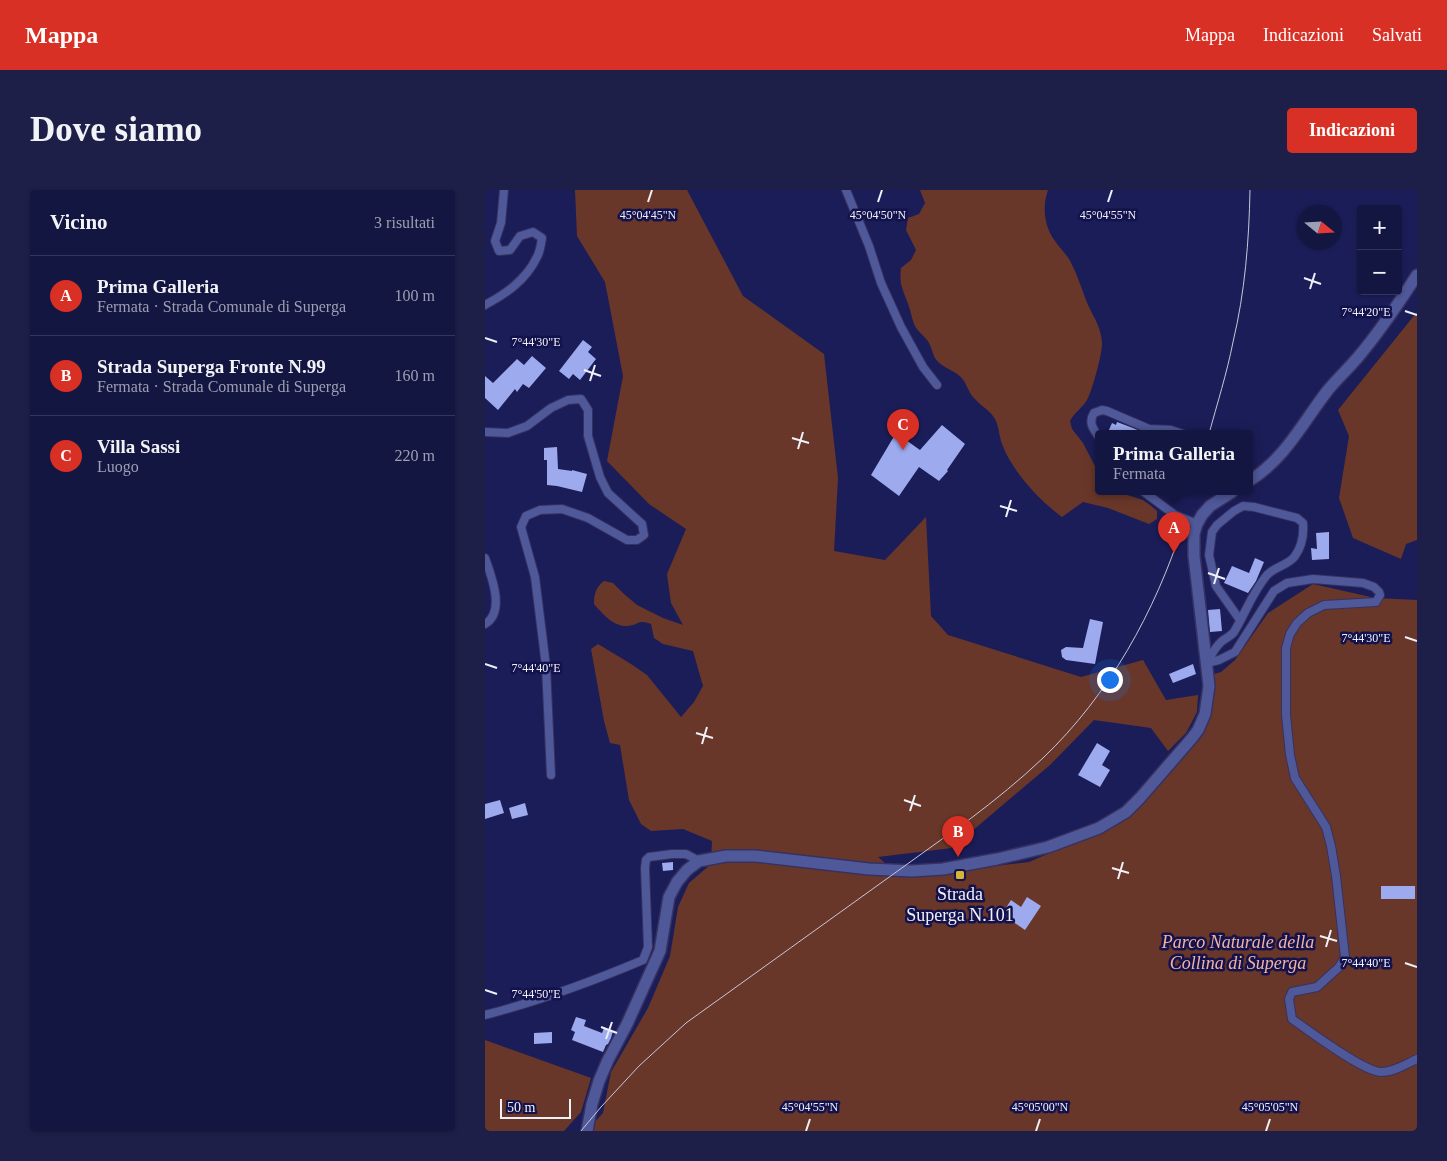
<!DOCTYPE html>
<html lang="it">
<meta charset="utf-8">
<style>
body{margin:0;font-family:Georgia,serif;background:#1d1f49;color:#f1f3f6}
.controls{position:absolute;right:15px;top:15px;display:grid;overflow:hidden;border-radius:5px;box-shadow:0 1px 4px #0004}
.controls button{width:45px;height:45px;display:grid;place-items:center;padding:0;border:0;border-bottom:1px solid #33355b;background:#141642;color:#f1f3f6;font:25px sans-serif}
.compass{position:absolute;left:812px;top:15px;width:45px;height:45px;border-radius:50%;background:#141642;box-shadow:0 1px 4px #0004;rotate:108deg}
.scale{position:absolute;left:15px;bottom:12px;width:71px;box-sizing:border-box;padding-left:5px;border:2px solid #eff1f8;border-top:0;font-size:14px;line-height:18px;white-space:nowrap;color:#eff1f8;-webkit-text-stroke:4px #13124c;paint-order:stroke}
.you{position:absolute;left:624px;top:489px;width:18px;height:18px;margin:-12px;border:4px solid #fff;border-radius:50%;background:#1a73e8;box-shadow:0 0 0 8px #1a73e833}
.badge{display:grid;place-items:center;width:32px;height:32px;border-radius:50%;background:#d93025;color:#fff;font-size:16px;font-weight:700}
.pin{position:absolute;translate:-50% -41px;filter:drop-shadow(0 1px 2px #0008)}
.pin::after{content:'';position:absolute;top:26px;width:18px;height:15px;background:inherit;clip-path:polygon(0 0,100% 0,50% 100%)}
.popup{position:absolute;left:610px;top:240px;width:158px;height:65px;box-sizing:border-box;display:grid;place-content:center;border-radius:5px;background:#141642;filter:drop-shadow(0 1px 4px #0005);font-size:16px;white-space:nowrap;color:#9d9fb2}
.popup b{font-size:19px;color:#f1f3f6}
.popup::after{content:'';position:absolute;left:50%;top:100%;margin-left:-10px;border:10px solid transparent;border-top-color:#141642}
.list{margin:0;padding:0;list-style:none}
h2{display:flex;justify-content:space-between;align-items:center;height:65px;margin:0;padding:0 20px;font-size:21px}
h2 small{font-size:16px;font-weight:400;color:#9d9fb2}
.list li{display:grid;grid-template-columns:32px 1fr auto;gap:15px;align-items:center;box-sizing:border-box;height:80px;padding:0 20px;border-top:1px solid #33355b}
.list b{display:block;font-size:19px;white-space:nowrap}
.list p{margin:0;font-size:16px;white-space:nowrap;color:#9d9fb2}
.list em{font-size:16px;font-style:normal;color:#9d9fb2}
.map{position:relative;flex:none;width:932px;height:941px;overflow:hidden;border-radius:5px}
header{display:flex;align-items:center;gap:30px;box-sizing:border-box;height:70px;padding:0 25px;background:#d93025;color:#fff}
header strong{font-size:24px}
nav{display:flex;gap:28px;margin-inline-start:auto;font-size:18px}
.intro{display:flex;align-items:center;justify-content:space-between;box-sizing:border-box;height:120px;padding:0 30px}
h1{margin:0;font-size:35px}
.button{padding:12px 22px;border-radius:5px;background:#d93025;color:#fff;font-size:18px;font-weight:700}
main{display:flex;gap:30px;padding:0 30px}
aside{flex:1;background:#141642;border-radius:5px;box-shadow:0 1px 4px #0004}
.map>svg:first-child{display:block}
</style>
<header>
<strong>Mappa</strong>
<nav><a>Mappa</a><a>Indicazioni</a><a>Salvati</a></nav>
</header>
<div class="intro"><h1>Dove siamo</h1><a class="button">Indicazioni</a></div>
<main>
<aside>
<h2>Vicino<small>3 risultati</small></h2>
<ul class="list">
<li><span class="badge">A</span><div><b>Prima Galleria</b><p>Fermata · Strada Comunale di Superga</p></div><em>100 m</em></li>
<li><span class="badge">B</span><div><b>Strada Superga Fronte N.99</b><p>Fermata · Strada Comunale di Superga</p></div><em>160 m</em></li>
<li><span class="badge">C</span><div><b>Villa Sassi</b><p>Luogo</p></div><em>220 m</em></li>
</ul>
</aside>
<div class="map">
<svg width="932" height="941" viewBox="0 0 932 941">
<rect width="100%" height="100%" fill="#1b1d58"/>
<!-- green -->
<path fill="#693729" d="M90,0H202L258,106L339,164L353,288L349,361L400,370L441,327L446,426L463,445L596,487L658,470L681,510L713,505L712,522L701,543L683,561L666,538L609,530L565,575L467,658L393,667L416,687L544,672L608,644L639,626L715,548L729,489V484L736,482L750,470L783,423L828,394L890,408L932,410V941H105L106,936L118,923L126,882L163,818L185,766L193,717L204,693L226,674L227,651L198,639L166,641L156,634L144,610L135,555L125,553L119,531L106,459L113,454L146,474L162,485L196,527L209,512L218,496L208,461L178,454L169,448L166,434C152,429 154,435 143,436C128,437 117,423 109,414C109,404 111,397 119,391L128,393L139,404L152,415L178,428L198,435L186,413L182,384L201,339L164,314L122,271L138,186L120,92L92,46Z
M435,0H563C557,17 559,36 570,51C574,57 580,63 584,69C592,83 597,100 603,115C609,128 617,139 617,154C617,165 607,201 602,210C597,218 590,222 585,231L587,239L598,253L614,284V302H633L658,310L665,315L672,321V329L664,334L623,318L598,312L577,327C554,310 527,281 517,254C514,246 514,236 510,229C505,220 497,217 491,210C485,205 483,198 479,191C472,180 457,179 450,168C447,163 447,158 444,153C441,147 433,142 430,136C427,130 426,121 423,114C418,99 414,96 416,78L426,70L431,60L421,40L423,28L434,24L440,13Z
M932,122V350L921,354L916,369L868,348L854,308L864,246L853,220Z
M0,850L106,888L96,922L79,941H0Z"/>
<!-- building -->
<path fill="#9daaee" d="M98,150L107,157L103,162L111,169L95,190L88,184L84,189L74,181Z
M47,166L61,178L44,198L38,194L32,202L30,199L13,220L0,208V186L8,193L32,169L39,175Z
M632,232L648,238L662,244H629L623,242L627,233L631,235Z
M457,235L480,254L462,280L463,281L454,291L434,277L414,306L386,285L411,243L435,260Z
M72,257L73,279L87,281V280L102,284L97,302L72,296L62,295V270H59V258Z
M844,342V369L827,370L826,358L832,359L831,343Z
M770,368L779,372L771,391L763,403L739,393L747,376L764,383Z
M735,419L737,441L725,442L723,420Z
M605,429L618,432L610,474L581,470L577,467L576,460L581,457L598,458Z
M708,474L711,484L688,493L684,484Z
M612,553L625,561L617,575L625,580L615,597L593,585Z
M15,610L19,623L0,629V614Z
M40,613L43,625L27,629L24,618Z
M188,672V680L178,681L177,673Z
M896,696H930V709H896Z
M542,707L556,716L540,740L517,724L526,710L536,717Z
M91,827L101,830L99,836L117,843L119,838L128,841L126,848L123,854L121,855L118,862L87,850L90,842L86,840Z
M67,842V853L49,854V843Z"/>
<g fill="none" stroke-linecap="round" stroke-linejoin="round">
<!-- street casing -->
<g stroke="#373161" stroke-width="10">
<path id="street" d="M361,0L384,56L396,93L416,137L438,177L452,195
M0,115C21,104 41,90 52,67C55,62 56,54 57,48L48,42L35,46L25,60L14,61L10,51L16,33L19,0
M0,242L23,243L42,236L66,218L83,210L96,209L103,220V246L115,287L123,303L157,334L159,345L152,350H142L103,328L77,319L55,320L41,326L36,337L50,387L61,476L66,585
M614,247C608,239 603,232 609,223L617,220L622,221L664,239L686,240L698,244
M659,302L690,325L712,334
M0,368C6,385 21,422 0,434
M722,473L734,470L750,462L789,401L802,393L828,389L878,393L889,397L894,402L895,405L891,412L839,415L823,423L812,433L805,444L801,458V525L805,565L810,588L841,637L846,656L851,686L860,767L854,777L832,797L807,802L804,809L807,829C824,841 879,882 896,882C909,882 921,874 932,869
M722,473C726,465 730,457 737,451C741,448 746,446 749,442C761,422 767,403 782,385C789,377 804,375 810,366C817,356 819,345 818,333L812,328L769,317L758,316L749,321L732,335L727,342L724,365L731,396L755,430
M0,825C54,811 106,792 158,770L163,757L160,678L161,670L164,667L187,664H201L214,671"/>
</g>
<!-- secondary casing -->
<g stroke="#373161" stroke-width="14">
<path id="secondary" d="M764,291C800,269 818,232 843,200C853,188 864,178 874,166C895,141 914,113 932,85
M102,941L107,914L114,891L123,870L142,834L175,761L184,707L192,692L202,680L214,671L241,666H270L384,679L427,681L458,679L512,669L563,657L614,638L641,622L655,608L707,548L713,540L720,524L724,496L709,366V344L712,334L717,325L725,316L747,302"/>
</g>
<!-- street -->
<use href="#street" stroke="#4f5898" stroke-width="8"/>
<!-- secondary -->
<use href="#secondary" stroke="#4f5898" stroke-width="11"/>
<!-- tram -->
<path stroke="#c6c8d9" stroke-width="1" d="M724,244C732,214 742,183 748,152C760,102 764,51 765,0
M96,941L116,917L154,876L201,833L485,629C510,610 535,590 558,568C624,505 670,422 698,335"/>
</g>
<!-- ticks -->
<path fill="none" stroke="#eff1f8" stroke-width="2" d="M163,12L167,0M393,12L397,0M623,12L627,0M819,88L836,94M825,99L830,83M920,121L932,125M0,148L12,152M99,180L116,186M105,191L110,175M307,248L324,253M313,259L318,242M515,316L532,321M521,327L526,310M723,383L740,389M729,394L734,378M920,447L932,451M0,474L12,478M211,543L228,548M217,554L222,537M419,610L436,616M425,621L430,605M627,678L644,683M633,689L638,672M835,746L852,751M841,757L846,740M920,773L932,777M0,800L12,804M116,837L132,843M121,849L127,832M321,941L325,929M551,941L555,929M781,941L785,929"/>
<!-- markers -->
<rect fill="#d3b635" stroke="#13124c" stroke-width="2" x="470" y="680" width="10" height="10" rx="2.5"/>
<g text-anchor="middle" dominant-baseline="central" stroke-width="5" stroke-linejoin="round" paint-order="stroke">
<!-- poi labels -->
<g font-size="18" fill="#eff1f8" stroke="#13124c">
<text x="475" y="704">Strada<tspan x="475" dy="21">Superga N.101</tspan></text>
</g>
<!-- park labels -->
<g font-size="18" font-style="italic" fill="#f3b3a2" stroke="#13124c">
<text x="753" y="752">Parco Naturale della<tspan x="753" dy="21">Collina di Superga</tspan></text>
</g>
</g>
<g font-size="12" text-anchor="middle" fill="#eff1f8" stroke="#13124c" stroke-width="5" stroke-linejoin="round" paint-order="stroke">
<text x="163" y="29">45°04'45"N</text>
<text x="393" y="29">45°04'50"N</text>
<text x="623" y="29">45°04'55"N</text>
<text x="881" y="126">7°44'20"E</text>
<text x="51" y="156">7°44'30"E</text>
<text x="881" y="452">7°44'30"E</text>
<text x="51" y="482">7°44'40"E</text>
<text x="881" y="777">7°44'40"E</text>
<text x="51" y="808">7°44'50"E</text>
<text x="325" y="921">45°04'55"N</text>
<text x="555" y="921">45°05'00"N</text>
<text x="785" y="921">45°05'05"N</text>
</g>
</svg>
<div class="controls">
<button>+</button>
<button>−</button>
</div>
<svg class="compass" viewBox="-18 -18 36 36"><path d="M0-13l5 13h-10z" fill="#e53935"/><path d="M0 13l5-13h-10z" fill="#9d9fb2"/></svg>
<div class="scale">50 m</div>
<div class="you"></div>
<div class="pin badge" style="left:689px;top:363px">A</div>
<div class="popup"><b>Prima Galleria</b>Fermata</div>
<div class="pin badge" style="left:473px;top:667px">B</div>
<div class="pin badge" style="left:418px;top:260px">C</div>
</div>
</main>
